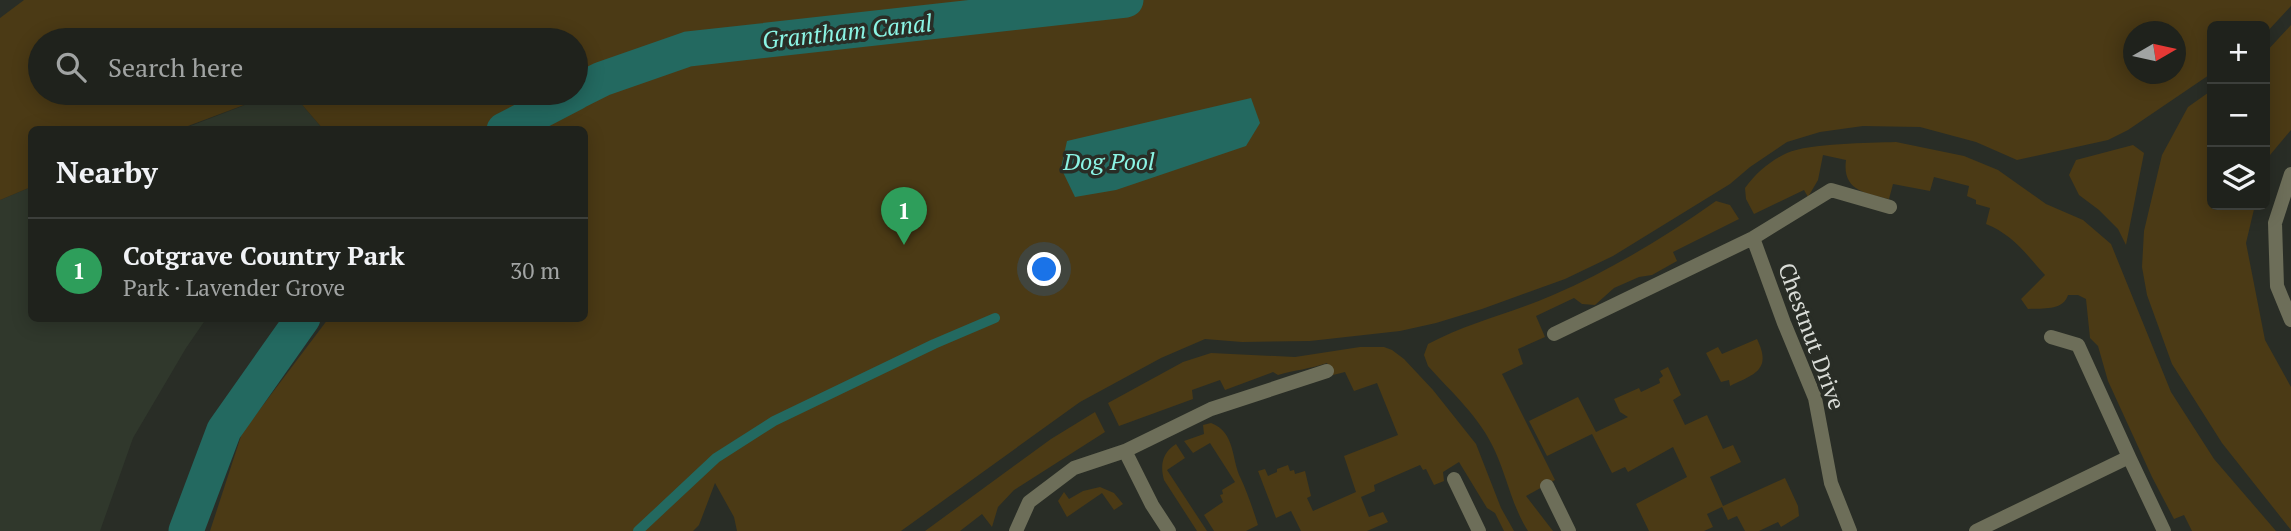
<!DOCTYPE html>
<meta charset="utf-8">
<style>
body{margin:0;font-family:"PT Serif",serif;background:#272a25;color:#f1f3f6}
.controls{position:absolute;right:21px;top:21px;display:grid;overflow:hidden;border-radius:10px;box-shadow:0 4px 18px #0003}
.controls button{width:63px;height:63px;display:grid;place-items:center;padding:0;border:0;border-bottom:2px solid #3c3f3b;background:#1f221c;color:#f1f3f6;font:35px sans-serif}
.compass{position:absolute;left:2123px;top:21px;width:63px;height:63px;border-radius:50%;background:#1f221c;box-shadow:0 4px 18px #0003;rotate:81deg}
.you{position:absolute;left:1045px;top:270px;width:24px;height:24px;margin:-18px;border:5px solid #fff;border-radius:50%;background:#1a73e8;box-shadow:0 0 0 10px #1a73e833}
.badge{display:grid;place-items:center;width:46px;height:46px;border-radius:50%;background:#2563eb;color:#fff;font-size:23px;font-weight:700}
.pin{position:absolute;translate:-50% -58px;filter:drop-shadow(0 2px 4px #0008)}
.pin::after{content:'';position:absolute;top:37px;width:24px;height:21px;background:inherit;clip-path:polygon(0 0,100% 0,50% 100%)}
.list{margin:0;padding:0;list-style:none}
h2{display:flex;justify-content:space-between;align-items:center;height:91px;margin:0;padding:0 28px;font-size:30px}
h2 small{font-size:23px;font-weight:400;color:#a1a4a3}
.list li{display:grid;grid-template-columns:46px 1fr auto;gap:21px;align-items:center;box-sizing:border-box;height:105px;padding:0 28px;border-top:2px solid #3c3f3b}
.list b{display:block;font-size:26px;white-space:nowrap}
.list p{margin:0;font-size:23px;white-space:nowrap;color:#a1a4a3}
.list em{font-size:23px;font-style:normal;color:#a1a4a3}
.icon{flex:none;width:38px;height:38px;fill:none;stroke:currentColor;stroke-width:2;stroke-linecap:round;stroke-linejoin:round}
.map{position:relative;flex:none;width:2291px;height:531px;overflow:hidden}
.search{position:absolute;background:#1f221c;box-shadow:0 4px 18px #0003;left:28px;top:28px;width:560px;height:77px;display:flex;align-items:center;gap:18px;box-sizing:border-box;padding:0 24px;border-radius:38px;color:#a1a4a3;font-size:26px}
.panel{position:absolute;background:#1f221c;box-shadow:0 4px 18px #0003;left:28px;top:126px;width:560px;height:196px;border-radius:10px}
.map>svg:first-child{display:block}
</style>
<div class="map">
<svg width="2291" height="531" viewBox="0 0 2291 531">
<rect width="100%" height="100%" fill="#292d26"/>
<!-- built -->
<path fill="#30382c" d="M276,93H292L323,129L180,130Z
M31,187L32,318L206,319L186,348L133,438L100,531H0V200Z"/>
<!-- green -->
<path fill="#4b3a15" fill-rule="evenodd" d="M24,0H2291V6L2265,34V26H2212V73L2128,130L2108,140L2017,160L1976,142L1920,127L1863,126L1820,132L1787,142L1750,167L1730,184L1613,256L1565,279L1482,309L1436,323L1400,331L1310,341L1242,342L1205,339L1161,358L1080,402L901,531H737L734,517L715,483L699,525L693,531H210L242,433L328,319L584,318V130L323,129L292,93H576V40H40V93H276L180,129L32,130L31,187L0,200V18ZM2134,32H2176V74H2134Z
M2291,25V130L2265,161V53Z
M2212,90V205H2255L2246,243L2265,340L2291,387V530L2222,443L2172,364L2147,295L2142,267L2144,231L2162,155L2188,107Z
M1896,142L1964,156L1998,170L2046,204L2083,220L2111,244L2171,392L2214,459L2276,531H2192L2184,515L2174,519L2152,477L2108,381L2098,346L2090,338L2086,299L2078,295H2068C2063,311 2043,308 2028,309L2021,299L2045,275C2027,255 2012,234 1986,224L1990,208L1976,204V200L1967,196L1969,186L1934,177L1930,191L1893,184L1889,199C1864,193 1842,190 1846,160L1823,155L1818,180L1808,197L1804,190L1754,214L1746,199L1745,188C1756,173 1770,161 1787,153C1810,143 1869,143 1896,142Z
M2133,145L2144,153L2126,245L2118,229L2099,210L2079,195L2069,175L2076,160Z
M1716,201L1730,205L1739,219L1673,252L1677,261L1652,275L1639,277L1614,288L1595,305L1582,304L1574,298L1536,316L1545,337L1518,349L1523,364L1502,374L1555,480L1526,496L1553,531H1528C1512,506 1507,477 1495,451C1480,417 1452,393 1428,366L1424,355L1428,344C1467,323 1512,313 1553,295C1611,270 1665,237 1716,201Z
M1757,339C1772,370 1755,374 1730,386L1729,380L1721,382L1706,353L1718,347L1722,354Z
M1360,347H1384L1392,350L1404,359L1433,390L1476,444L1501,508L1514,531H1504L1495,513L1487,508L1459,462L1443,472L1444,481L1434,485L1426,469L1423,470L1420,465L1374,485L1375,491L1361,497L1369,517L1383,512L1388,522L1367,531H1301L1291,511L1276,518L1258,471L1265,469L1268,476L1277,472V469L1288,465L1290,471L1294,470L1295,474L1305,471L1311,496L1307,498L1313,511L1356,492L1344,456L1398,435L1377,383L1354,391L1345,372L1333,375L1327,363C1310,369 1295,370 1278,375L1273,372L1225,390L1220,380L1192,390L1193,399L1119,426L1108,403L1183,362L1211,353L1295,357Z
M1668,367L1681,395L1673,400L1685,425L1707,415L1723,449L1733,445L1741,462L1710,477L1723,506L1785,478L1798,506L1799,516L1781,527L1778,522L1759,531H1745L1737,516L1728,520L1722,507L1707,514L1713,527L1704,531H1649L1636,504L1687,477L1673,447L1628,472L1625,467L1612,473L1592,434L1547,456L1529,421L1578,397L1596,432L1628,417L1620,412L1614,399L1639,388L1641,392L1660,383L1659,379L1663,376L1660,371Z
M1095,412L1105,432L1014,490L998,507L992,527L982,514L960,531H925L1051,439Z
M1211,423C1236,432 1231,460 1241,479C1247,492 1253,509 1258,525L1246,531H1214L1204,515L1223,502L1220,495L1223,494L1222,490L1235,482L1210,443L1193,453L1184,441L1204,434L1203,425Z
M1176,444L1185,458L1167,470L1207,531H1197L1164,480C1160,465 1162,453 1176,444Z
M1100,487L1114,493L1123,504L1114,510L1102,493L1067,517L1058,501L1064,492L1069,499L1083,491Z"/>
<!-- water -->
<path fill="#236960" d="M1251,98L1260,123L1246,146L1116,190L1075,197L1061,168L1067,141Z"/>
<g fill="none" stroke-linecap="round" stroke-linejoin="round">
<!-- stream -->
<path stroke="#236960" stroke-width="10" d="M638,531L716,458L774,421L934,344L995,318"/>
<!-- canal -->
<path stroke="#236960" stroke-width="35" d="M576,92L602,79L688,49L1126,0
M504,130L575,93
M186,531L224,430L303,318"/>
<!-- street -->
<path stroke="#6d6e59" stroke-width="14" d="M2291,174L2275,223L2277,286L2291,320
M1753,238L1784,323L1815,398L1831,483L1850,531
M1554,334L1753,238L1831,190L1890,207
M2051,337L2078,345L2129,457
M1125,451L1152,505L1169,531
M1454,479L1479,531
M1547,486L1569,531
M1016,531L1029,502L1074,468L1125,451L1211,409L1327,371
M1976,531L2129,457L2164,531"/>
</g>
<g text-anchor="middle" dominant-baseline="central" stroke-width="7" stroke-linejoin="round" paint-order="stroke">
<!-- street labels -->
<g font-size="23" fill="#daddd8" stroke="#292d26">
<text transform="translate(1812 336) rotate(70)">Chestnut Drive</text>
</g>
<!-- water labels -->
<g font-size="24" font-style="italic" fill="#8bf4e4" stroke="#292d26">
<text transform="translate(847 31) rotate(-6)">Grantham Canal</text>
<text x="1109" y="161">Dog Pool</text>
</g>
</g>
</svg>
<div class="controls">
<button>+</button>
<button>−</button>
<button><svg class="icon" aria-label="layers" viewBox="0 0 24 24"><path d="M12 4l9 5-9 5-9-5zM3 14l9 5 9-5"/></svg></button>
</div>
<svg class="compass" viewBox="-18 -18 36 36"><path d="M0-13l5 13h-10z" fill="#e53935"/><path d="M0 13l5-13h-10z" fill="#a1a4a3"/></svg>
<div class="you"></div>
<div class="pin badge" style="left:904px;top:245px;background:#2e9e5b">1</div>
<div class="search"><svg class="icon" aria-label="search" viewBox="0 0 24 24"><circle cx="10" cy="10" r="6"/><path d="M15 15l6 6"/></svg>Search here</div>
<section class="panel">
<h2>Nearby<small></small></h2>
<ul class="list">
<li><span class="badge" style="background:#2e9e5b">1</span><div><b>Cotgrave Country Park</b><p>Park · Lavender Grove</p></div><em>30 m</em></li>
</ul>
</section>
</div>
